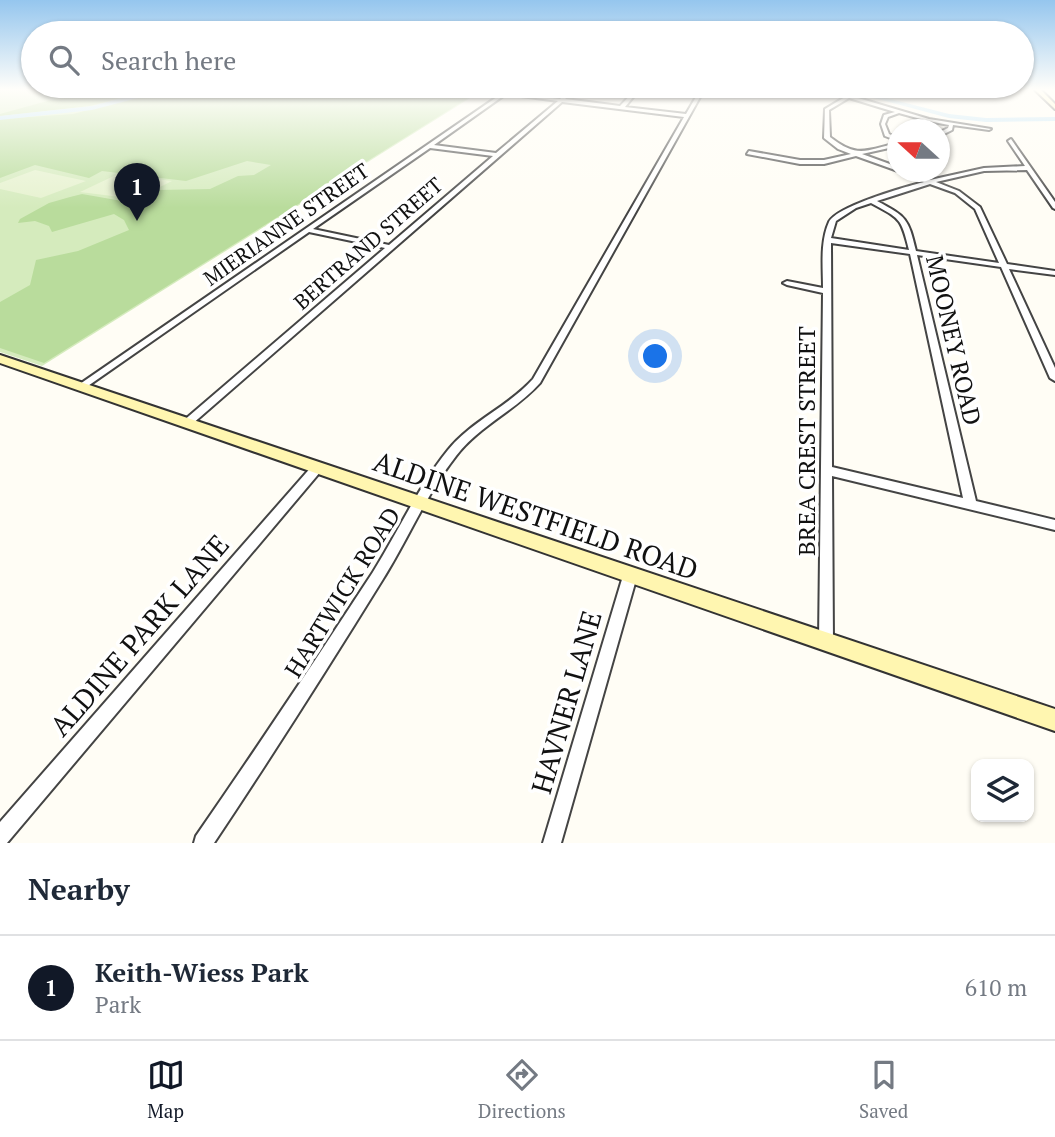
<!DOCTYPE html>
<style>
body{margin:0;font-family:"PT Serif",serif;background:#f6f6f7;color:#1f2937}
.controls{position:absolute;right:21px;bottom:21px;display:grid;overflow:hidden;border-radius:14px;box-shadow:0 2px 5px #0004}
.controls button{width:63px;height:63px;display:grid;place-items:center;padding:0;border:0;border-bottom:2px solid #e0e1e3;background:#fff;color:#1f2937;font:35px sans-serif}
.compass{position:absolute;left:887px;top:119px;width:63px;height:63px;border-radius:50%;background:#fff;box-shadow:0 2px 5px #0004;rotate:291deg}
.you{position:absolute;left:656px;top:357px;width:24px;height:24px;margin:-18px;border:5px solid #fff;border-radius:50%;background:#1a73e8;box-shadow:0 0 0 10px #1a73e833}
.badge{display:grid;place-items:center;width:46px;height:46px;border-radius:50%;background:#111827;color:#fff;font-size:23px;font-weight:700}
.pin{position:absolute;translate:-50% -58px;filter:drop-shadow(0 2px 4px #0008)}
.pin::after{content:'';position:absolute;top:37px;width:24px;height:21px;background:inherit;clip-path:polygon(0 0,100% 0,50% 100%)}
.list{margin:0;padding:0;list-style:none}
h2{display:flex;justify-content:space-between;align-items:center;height:91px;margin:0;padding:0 28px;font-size:30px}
h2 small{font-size:23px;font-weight:400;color:#747a83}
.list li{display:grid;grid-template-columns:46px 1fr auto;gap:21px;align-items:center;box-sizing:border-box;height:105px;padding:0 28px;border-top:2px solid #e0e1e3}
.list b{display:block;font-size:26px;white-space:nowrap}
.list p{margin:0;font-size:23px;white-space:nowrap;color:#747a83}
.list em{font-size:23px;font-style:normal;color:#747a83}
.icon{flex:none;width:38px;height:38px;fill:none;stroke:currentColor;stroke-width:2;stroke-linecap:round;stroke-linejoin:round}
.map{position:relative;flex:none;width:1055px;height:843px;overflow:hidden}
.search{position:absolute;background:#fff;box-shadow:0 2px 5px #0004;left:21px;right:21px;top:21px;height:77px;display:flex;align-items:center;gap:18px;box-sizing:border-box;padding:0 24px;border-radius:38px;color:#747a83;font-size:26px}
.sheet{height:196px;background:#fff}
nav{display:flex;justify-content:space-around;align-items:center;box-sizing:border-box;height:98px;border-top:2px solid #e0e1e3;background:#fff;font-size:19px;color:#747a83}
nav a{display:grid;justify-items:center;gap:4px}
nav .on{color:#111827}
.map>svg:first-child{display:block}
</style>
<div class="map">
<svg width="1055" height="843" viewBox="0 0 1055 843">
<rect width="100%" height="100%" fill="#fffdf5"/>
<!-- green -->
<path fill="#d5ebbd" d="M0,90H483L42,366L0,352Z"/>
<!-- forest -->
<path fill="#b9dc9c" d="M87,90H150L90,106L0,116V114Z
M321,90H481L44,363L0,348V302L30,285L36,260L78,251L129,230L124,220L114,214L52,232L49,226L35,221L18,223L20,219L49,203L70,197L82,194L122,201L138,200L158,190L210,189L238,176L254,175L271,165L247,161L186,181L102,171L89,178L35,165L0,178V119L73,114L155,93L207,98L249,97Z"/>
<!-- pitch -->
<path fill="#e6f2cf" d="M35,170L86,181L41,198L0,189V183Z
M118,174L172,181L136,199L80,192Z"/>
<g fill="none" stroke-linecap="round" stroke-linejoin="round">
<!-- river -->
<path fill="#b9e0f7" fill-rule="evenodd" d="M153,90L252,93L319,90L252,97L153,94L92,110L0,120V116L92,106Z
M844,90H855L949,114L986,118L1055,117V121L986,122L949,118Z"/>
<!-- street casing -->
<g stroke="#444" stroke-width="4">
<path id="street" d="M507,90H512L509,92L560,99L570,90H575L565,99L620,106L635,90H639L625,107L686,114L700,90H704L540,383C515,411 479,426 456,456C427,493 408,539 383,579C328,668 272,756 214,843H194L196,836C256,749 315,661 373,572C398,532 418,487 448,450C471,421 508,407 533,379L684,117L562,102L191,425L187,426L182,422L385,248L309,232L85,388L82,389L77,386ZM506,94L558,101L496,153L434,145ZM430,148L493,156L389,245L313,229Z
M824,90H831L929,119L991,129L989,130L953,125L952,130L940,136V132L948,128L949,125L928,121L899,113L888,117L885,124L889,134L898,138V141L885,136L881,124L884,115L895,112L849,98L829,110L830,137C858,159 866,150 898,143V146L862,154L898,167V171L856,156L824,164H800L747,154L749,151L800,160H824L851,154L838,149L824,138L825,109L845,97Z
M980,90H984L986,93L983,94Z
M1011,139L1055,202V209L1053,208L1027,170L984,171L936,182L959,191L980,207L1007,264L1055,271V275L1009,269L1055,368V381L1050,378L1001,267L917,255L976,501L1055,520V530L832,476L833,642L831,647L826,649L821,647L819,642L823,293L787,285L783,283L787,281L823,288C823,267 820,242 829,222C837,206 905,187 924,182L902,173L901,172H908L930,180L984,168L1025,166L1008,141ZM930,184L955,193L975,209L999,263L916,251C908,218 907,217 877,201ZM871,203C900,219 901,217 909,250L831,238L836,221L856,208ZM831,243L910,254L963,498L832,467Z
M317,464L321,465L323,468L321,471L7,843H0V822L313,465Z
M630,570L635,572L637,576L561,843H543L623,576L625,572Z"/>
</g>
<!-- secondary casing -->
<g stroke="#333" stroke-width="4">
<path id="secondary" d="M1035,90H1041L1055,104V109Z
M0,355L1055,709V731L0,363Z"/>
</g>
<!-- street -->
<use href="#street" fill="#fff" fill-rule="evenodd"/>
<!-- secondary -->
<use href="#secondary" fill="#fff6b0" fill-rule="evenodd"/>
</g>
<!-- sky -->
<linearGradient id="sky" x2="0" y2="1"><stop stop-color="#95c6ee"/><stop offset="0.43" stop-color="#fffefa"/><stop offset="1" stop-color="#fffefa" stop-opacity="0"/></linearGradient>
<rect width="1055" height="208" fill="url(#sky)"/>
<g text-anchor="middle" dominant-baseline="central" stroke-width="7" stroke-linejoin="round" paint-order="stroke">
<!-- far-street labels -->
<g font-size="21" fill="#111" stroke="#fff">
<text transform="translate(286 224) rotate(-35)">MIERIANNE STREET</text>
<text transform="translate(368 243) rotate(-41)">BERTRAND STREET</text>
</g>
<!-- street labels -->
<g font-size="24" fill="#111" stroke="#fff">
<text transform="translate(954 340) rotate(77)">MOONEY ROAD</text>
<text transform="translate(806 441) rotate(-90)">BREA CREST STREET</text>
<text transform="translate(342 592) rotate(-58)">HARTWICK ROAD</text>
</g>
<!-- near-street labels -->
<g font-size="28" fill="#111" stroke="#fff">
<text transform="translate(536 515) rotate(19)">ALDINE WESTFIELD ROAD</text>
<text transform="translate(139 635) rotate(-49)">ALDINE PARK LANE</text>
<text transform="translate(566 702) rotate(-74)">HAVNER LANE</text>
</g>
</g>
</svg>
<div class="controls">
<button><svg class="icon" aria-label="layers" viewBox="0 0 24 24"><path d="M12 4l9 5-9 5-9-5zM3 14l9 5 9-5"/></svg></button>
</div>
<svg class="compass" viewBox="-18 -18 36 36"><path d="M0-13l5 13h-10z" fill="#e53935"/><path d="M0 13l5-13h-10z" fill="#747a83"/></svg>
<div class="you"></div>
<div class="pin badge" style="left:137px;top:221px">1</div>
<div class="search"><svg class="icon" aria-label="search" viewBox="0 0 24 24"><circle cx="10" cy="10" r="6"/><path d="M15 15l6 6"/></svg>Search here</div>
</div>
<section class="sheet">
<h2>Nearby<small></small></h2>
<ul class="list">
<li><span class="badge">1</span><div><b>Keith-Wiess Park</b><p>Park</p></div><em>610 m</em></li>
</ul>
</section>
<nav>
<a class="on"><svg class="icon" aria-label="map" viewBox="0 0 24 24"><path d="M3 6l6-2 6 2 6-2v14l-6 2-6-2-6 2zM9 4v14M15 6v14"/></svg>Map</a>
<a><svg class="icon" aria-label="directions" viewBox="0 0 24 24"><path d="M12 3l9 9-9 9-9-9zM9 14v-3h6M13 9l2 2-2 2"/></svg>Directions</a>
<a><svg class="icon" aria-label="saved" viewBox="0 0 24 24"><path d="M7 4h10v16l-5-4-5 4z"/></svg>Saved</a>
</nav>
